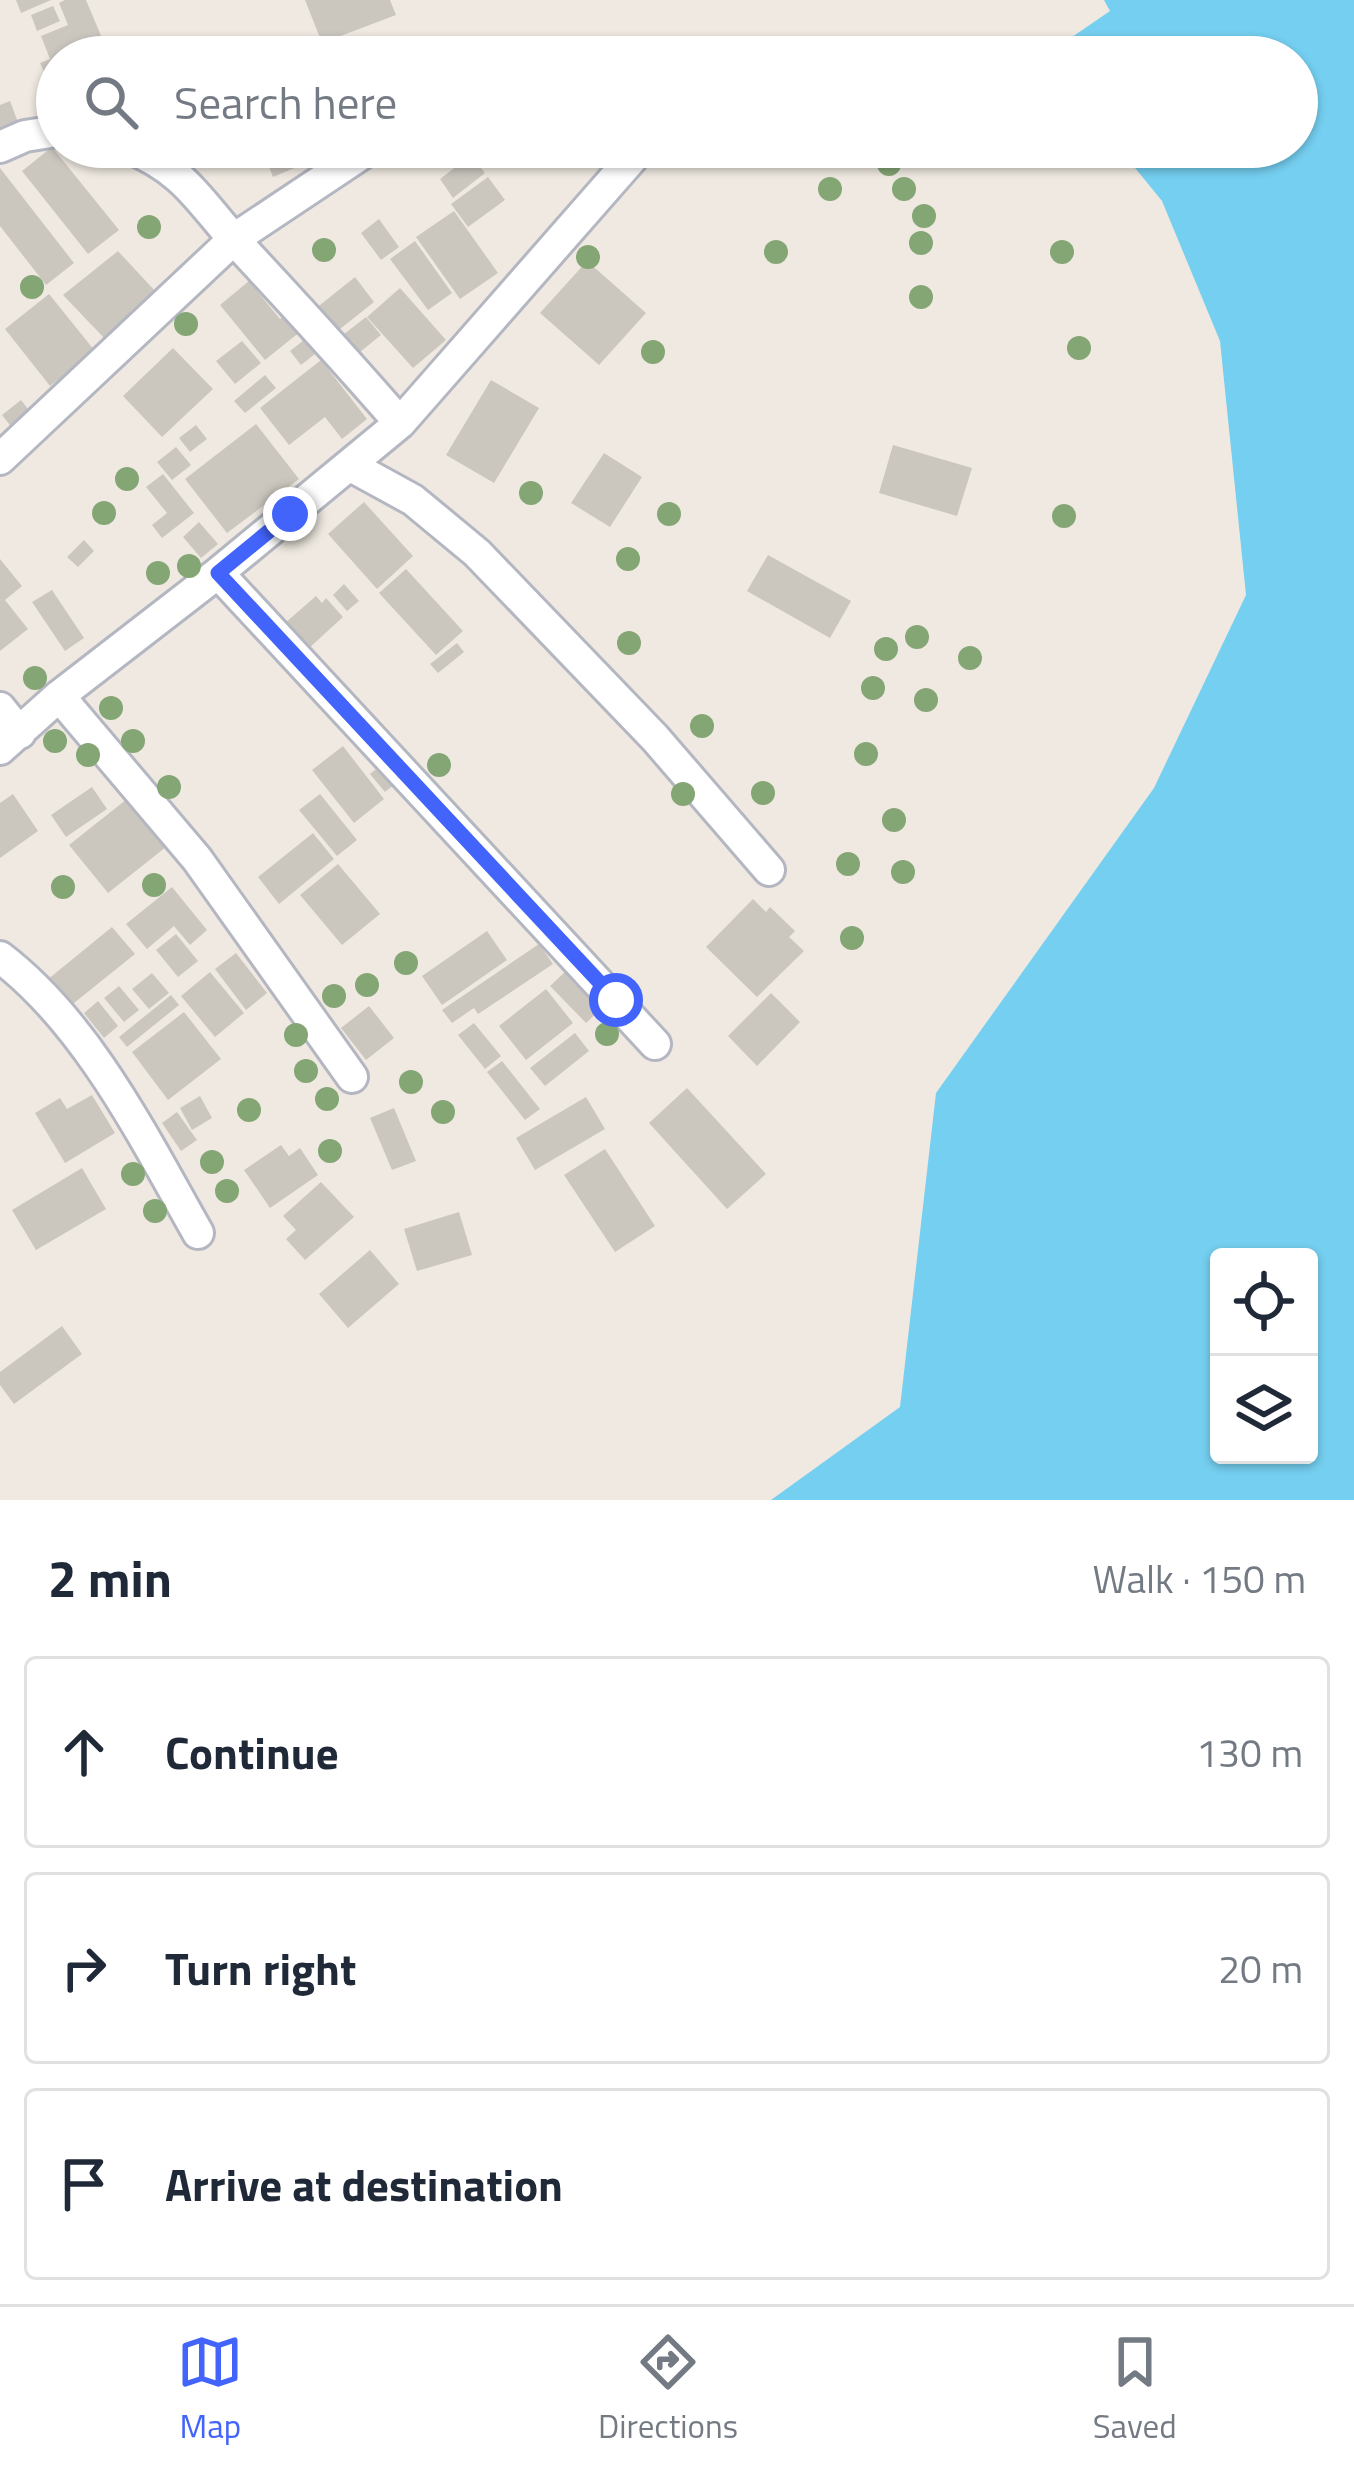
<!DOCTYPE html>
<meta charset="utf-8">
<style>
body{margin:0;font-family:"Titillium Web",sans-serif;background:#f6f6f7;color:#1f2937}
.controls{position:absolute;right:36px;bottom:36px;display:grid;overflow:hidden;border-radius:12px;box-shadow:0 3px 9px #0004}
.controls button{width:108px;height:108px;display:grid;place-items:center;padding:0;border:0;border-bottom:3px solid #e0e1e3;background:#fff;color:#1f2937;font:60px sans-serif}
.stop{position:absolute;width:36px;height:36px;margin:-27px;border:9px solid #4264fb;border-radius:50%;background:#fff}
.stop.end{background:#4264fb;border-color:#fff;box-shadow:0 3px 12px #0008}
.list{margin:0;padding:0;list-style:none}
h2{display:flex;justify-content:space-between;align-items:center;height:156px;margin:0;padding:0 48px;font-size:51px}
h2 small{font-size:39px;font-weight:400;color:#747a83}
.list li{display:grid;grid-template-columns:78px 1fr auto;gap:36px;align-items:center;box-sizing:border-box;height:192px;margin:0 24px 24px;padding:0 24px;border:3px solid #e0e1e3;border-radius:12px}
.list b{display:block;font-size:45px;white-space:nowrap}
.list em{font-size:39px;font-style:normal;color:#747a83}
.icon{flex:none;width:66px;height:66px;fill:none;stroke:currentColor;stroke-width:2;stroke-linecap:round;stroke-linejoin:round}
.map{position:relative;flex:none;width:1354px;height:1500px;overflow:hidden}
.search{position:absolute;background:#fff;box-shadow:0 3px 9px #0004;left:36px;right:36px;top:36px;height:132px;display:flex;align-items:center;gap:30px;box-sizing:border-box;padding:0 42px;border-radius:66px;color:#747a83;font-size:45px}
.sheet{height:804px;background:#fff}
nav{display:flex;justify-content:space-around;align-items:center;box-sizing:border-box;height:168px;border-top:3px solid #e0e1e3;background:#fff;font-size:33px;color:#747a83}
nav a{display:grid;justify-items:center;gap:6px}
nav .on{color:#4264fb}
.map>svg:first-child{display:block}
</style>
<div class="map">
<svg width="1354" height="1500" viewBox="0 0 1354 1500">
<rect width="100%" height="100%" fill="#efe9e1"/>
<!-- water -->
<path fill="#75cff0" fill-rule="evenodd" d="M1104,0H1354V1500H771L900,1407L936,1093L1154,788L1246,595L1220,341L1162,201L1118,147H1297V57H1043L1110,11ZM1219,1257H1309V1455H1219Z"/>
<!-- building -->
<path fill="#cbc7bf" d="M16,0H51L21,13Z
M65,0H86L110,57H57V93L54,95L40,63L50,59L41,36L68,25L59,3Z
M305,0H390L396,15L322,43Z
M53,6L60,21L37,31L31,15Z
M10,101L19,125L0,133V105Z
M52,147L119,230L88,254L22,171Z
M261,147H344L273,177Z
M471,155L485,173L453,198L440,179Z
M0,168L74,263L46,285L0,226Z
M488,177L505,200L468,227L451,204Z
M454,211L498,273L460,299L416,237Z
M379,219L399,247L381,260L361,233Z
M415,241L452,293L428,310L390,259Z
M118,251L156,292L106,340L63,295Z
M587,261L646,313L599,365L540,313Z
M355,277L374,302L335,333L315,309Z
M249,281L280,319L287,313L301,331L265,360L220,305Z
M400,288L446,340L413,368L367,317Z
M49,294L95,351L50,386L5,329Z
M366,317L381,335L350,360L335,341Z
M309,336L320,350L301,365L290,351Z
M242,341L261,363L235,384L216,361Z
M173,348L213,389L162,437L123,396Z
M321,360L367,419L342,439L325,417L289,445L260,408Z
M265,375L276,388L245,413L234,401Z
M491,380L539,408L494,483L446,455Z
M21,400L32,414L13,429L2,415Z
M256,424L299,479L227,533L185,479Z
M196,425L207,439L190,452L179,438Z
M893,445L972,468L957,516L879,493Z
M176,447L191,465L172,480L157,462Z
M604,453L642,477L610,527L571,503Z
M163,474L194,513L162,538L152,525L167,513L146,487Z
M364,502L413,556L377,589L328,534Z
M199,522L218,544L201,558L183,537Z
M84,540L94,551L78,567L67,557Z
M768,555L851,601L830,638L747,591Z
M0,559L22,586L5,600L28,629L0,651Z
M406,569L463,631L436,655L379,593Z
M344,584L359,601L347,611L333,595Z
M52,590L84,638L65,651L32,602Z
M316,596L322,603L326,598L343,617L308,649L285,623Z
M457,643L464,652L438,673L430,664Z
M343,746L384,799L354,823L312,770Z
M380,766L395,784L385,792L370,774Z
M92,787L107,809L66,837L51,815Z
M13,794L38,831L0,858V803Z
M320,794L357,840L337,856L299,810Z
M127,799L166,847L108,893L69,845Z
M313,833L334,859L279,904L258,877Z
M338,864L380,914L342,945L300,895Z
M172,887L207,930L190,945L174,926L147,949L126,924Z
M753,899L766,912L770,907L795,931L789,937L804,951L757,997L706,947Z
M112,927L135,954L69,1007L47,980Z
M487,931L507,960L442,1005L422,976Z
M176,934L198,961L178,977L156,950Z
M539,944L553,964L478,1014L474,1008L452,1023L442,1010Z
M236,953L267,993L246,1010L215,969Z
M567,970L602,1008L586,1023L550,986Z
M210,972L244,1013L215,1037L181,996Z
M152,973L169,993L149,1009L132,989Z
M119,986L139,1010L124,1022L104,998Z
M546,989L573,1023L526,1060L499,1026Z
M771,993L800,1022L757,1066L728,1036Z
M171,995L179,1005L127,1047L119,1037Z
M98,1001L118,1026L104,1038L84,1013Z
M369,1006L394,1038L366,1060L341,1028Z
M184,1012L221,1059L168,1100L132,1052Z
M474,1023L501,1056L485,1069L458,1035Z
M575,1033L589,1051L545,1086L530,1068Z
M502,1061L540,1109L525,1120L487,1072Z
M687,1088L766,1174L727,1209L649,1123Z
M92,1095L115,1133L65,1163L35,1113L60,1098L67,1109Z
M200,1096L212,1118L192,1130L180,1108Z
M586,1097L605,1129L535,1170L516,1138Z
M394,1108L416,1161L392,1170L370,1118Z
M177,1112L197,1140L181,1151L162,1123Z
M281,1145L289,1156L300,1148L318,1175L270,1208L244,1170Z
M605,1149L655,1226L615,1252L564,1175Z
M82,1168L106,1209L36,1250L12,1210Z
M321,1182L354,1217L305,1260L286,1239L296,1230L283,1216Z
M459,1212L472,1255L417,1271L404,1229Z
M370,1250L399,1284L348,1328L319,1294Z
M62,1326L82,1354L14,1404L0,1385V1372Z"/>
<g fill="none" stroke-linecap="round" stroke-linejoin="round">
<!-- street casing -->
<g stroke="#b4b7c1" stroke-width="36">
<path id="street" d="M0,147L25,136L57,131
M128,147C187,172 198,200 238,244C293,303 347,362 400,423
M0,459L234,239L372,147
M351,466L413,500L477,553L655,738L769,870
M218,573L655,1044
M59,696L197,859L352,1077
M0,708L20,733
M0,749L59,696L218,573L400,423L634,156
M0,957C88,1024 144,1138 198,1233"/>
</g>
<!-- street -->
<use href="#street" stroke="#fff" stroke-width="30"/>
</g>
<!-- trees -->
<g fill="#84a574">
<circle cx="889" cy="164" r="12"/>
<circle cx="830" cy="189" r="12"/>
<circle cx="904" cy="189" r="12"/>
<circle cx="924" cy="216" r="12"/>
<circle cx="149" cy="227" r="12"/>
<circle cx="921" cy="243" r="12"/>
<circle cx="324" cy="250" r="12"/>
<circle cx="776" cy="252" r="12"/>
<circle cx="1062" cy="252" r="12"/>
<circle cx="588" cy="257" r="12"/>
<circle cx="32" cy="287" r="12"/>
<circle cx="921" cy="297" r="12"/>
<circle cx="186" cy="324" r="12"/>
<circle cx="1079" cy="348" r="12"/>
<circle cx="653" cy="352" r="12"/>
<circle cx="127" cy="479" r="12"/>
<circle cx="531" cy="493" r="12"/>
<circle cx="104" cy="513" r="12"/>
<circle cx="669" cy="514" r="12"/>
<circle cx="1064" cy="516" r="12"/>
<circle cx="628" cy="559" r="12"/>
<circle cx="189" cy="566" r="12"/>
<circle cx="158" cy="573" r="12"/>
<circle cx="917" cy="637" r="12"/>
<circle cx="629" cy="643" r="12"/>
<circle cx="886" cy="649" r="12"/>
<circle cx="970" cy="658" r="12"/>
<circle cx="35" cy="678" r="12"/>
<circle cx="873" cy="688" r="12"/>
<circle cx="926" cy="700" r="12"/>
<circle cx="111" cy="708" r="12"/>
<circle cx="702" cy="726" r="12"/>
<circle cx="55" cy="741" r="12"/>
<circle cx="133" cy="741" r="12"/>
<circle cx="866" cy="754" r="12"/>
<circle cx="88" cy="755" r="12"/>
<circle cx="439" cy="765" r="12"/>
<circle cx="169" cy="787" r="12"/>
<circle cx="763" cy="793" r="12"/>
<circle cx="683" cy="794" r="12"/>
<circle cx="894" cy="820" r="12"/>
<circle cx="848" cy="864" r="12"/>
<circle cx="903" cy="872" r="12"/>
<circle cx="154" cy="885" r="12"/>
<circle cx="63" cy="887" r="12"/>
<circle cx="852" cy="938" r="12"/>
<circle cx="406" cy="963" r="12"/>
<circle cx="367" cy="985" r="12"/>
<circle cx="334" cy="996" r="12"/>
<circle cx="607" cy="1034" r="12"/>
<circle cx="296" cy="1035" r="12"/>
<circle cx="306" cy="1071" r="12"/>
<circle cx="411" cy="1082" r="12"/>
<circle cx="327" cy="1099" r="12"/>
<circle cx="249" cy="1110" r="12"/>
<circle cx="443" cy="1112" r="12"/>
<circle cx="330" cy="1151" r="12"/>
<circle cx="212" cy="1162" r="12"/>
<circle cx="133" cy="1174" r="12"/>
<circle cx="227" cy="1191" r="12"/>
<circle cx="155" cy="1211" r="12"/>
</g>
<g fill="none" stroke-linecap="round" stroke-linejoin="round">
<!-- route -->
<path stroke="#4264fb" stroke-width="15" d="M290,514L218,573L616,1000"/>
</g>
</svg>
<div class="controls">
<button><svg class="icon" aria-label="locate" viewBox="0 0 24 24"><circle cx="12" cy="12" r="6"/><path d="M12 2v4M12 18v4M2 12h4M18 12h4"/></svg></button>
<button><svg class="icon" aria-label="layers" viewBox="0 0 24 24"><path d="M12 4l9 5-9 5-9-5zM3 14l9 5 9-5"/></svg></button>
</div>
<div class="stop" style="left:616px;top:1000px"></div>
<div class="stop end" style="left:290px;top:514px"></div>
<div class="search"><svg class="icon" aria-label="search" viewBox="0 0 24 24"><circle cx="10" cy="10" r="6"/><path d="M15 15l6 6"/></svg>Search here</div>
</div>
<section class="sheet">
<h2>2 min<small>Walk · 150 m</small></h2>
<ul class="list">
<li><svg class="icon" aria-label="ahead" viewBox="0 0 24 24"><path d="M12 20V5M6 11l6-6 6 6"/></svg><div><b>Continue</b></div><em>130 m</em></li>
<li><svg class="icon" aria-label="right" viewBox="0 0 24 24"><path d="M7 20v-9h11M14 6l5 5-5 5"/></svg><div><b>Turn right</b></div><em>20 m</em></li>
<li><svg class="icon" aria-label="arrive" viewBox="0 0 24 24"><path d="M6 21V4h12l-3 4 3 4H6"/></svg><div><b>Arrive at destination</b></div></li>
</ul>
</section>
<nav>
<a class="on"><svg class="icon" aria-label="map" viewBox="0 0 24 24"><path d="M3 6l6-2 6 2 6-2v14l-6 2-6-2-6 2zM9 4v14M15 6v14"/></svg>Map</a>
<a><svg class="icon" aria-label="directions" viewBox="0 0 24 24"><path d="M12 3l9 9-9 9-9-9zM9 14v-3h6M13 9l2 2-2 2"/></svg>Directions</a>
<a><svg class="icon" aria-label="saved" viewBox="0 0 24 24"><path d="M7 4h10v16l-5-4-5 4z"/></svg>Saved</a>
</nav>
